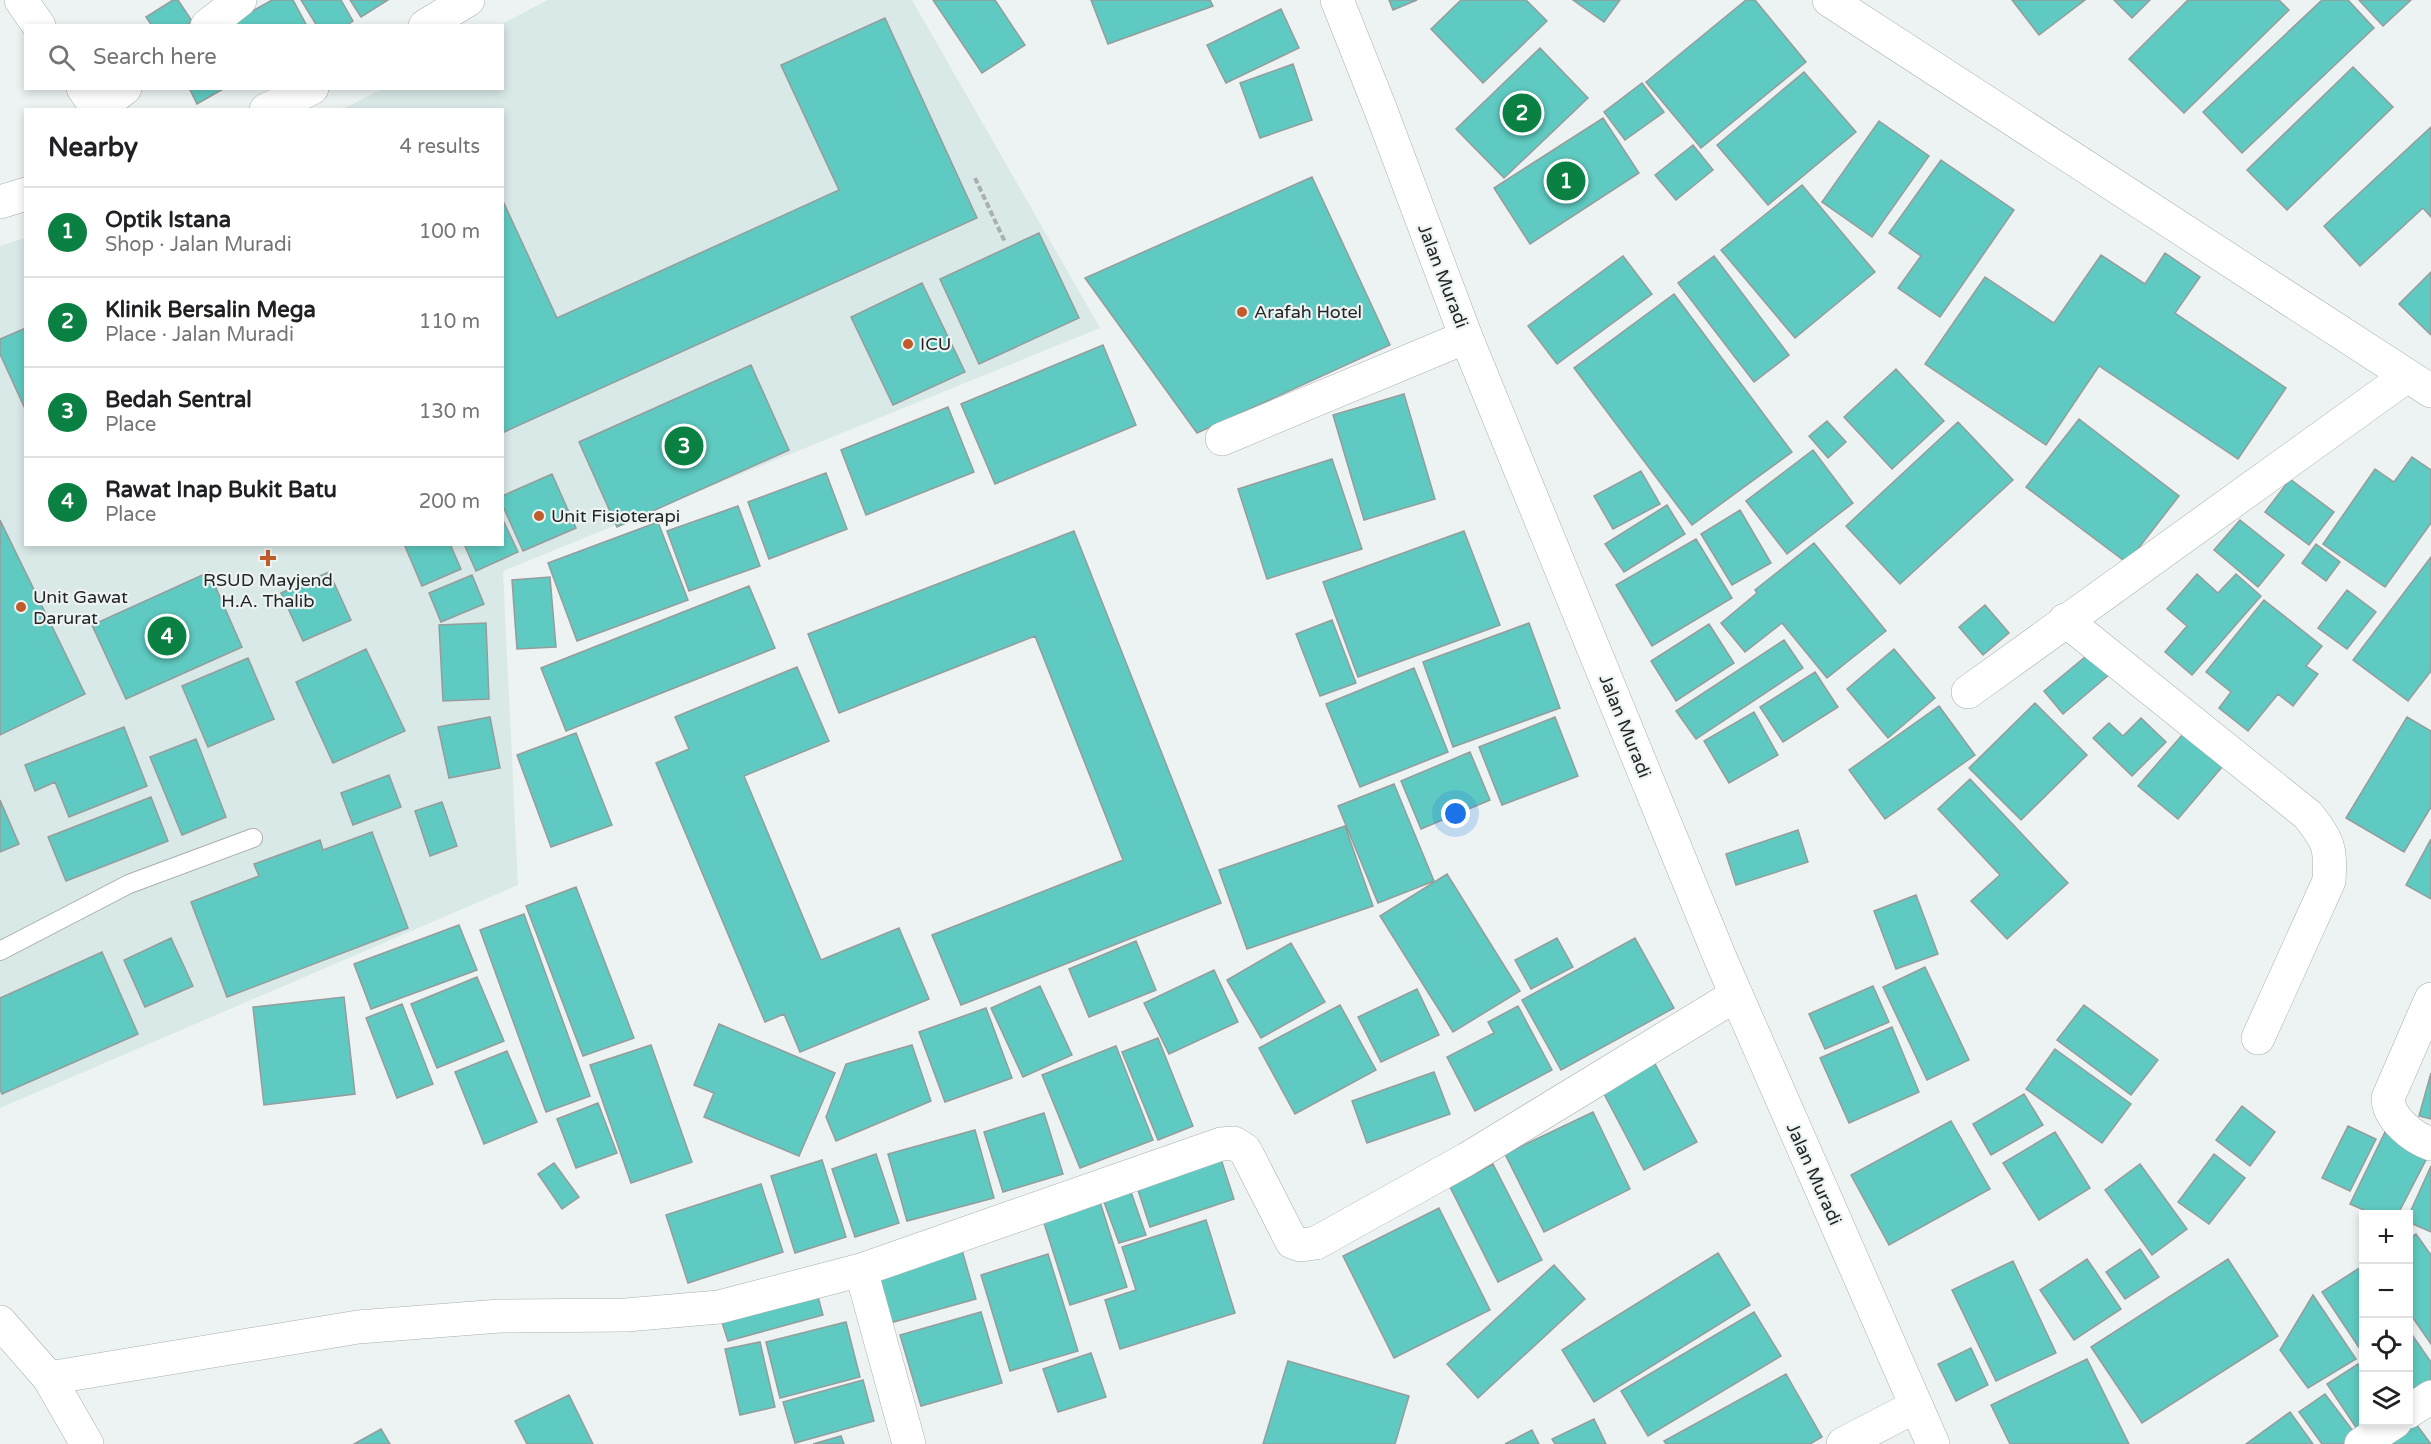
<!DOCTYPE html>
<meta charset="utf-8">
<style>
body{margin:0;font-family:"Varela Round",sans-serif;background:#f6f6f6;color:#202124}
.controls{position:absolute;right:18px;bottom:18px;display:grid;overflow:hidden;border-radius:0px;box-shadow:0 3px 9px #0003}
.controls button{width:54px;height:54px;display:grid;place-items:center;padding:0;border:0;border-bottom:2px solid #e0e0e0;background:#fff;color:#202124;font:30px sans-serif}
.you{position:absolute;left:1456px;top:814px;width:21px;height:21px;margin:-15px;border:4px solid #fff;border-radius:50%;background:#1a73e8;box-shadow:0 0 0 9px #1a73e833}
.badge{display:grid;place-items:center;width:39px;height:39px;border-radius:50%;background:#0b8043;color:#fff;font-size:20px;font-weight:700}
.pin{position:absolute;translate:-50% -50%;border:3px solid #fff;box-shadow:0 2px 6px #0006}
.list{margin:0;padding:0;list-style:none}
h2{display:flex;justify-content:space-between;align-items:center;height:78px;margin:0;padding:0 24px;font-size:26px}
h2 small{font-size:20px;font-weight:400;color:#757577}
.list li{display:grid;grid-template-columns:39px 1fr auto;gap:18px;align-items:center;box-sizing:border-box;height:90px;padding:0 24px;border-top:2px solid #e0e0e0}
.list b{display:block;font-size:22px;white-space:nowrap}
.list p{margin:0;font-size:20px;white-space:nowrap;color:#757577}
.list em{font-size:20px;font-style:normal;color:#757577}
.icon{flex:none;width:33px;height:33px;fill:none;stroke:currentColor;stroke-width:2;stroke-linecap:round;stroke-linejoin:round}
.map{position:relative;flex:none;width:2431px;height:1444px;overflow:hidden}
.search{position:absolute;background:#fff;box-shadow:0 3px 9px #0003;left:24px;top:24px;width:480px;height:66px;display:flex;align-items:center;gap:15px;box-sizing:border-box;padding:0 21px;border-radius:0px;color:#757577;font-size:22px}
.panel{position:absolute;background:#fff;box-shadow:0 3px 9px #0003;left:24px;top:108px;width:480px;height:438px;border-radius:0px}
.map>svg:first-child{display:block}
</style>
<div class="map">
<svg width="2431" height="1444" viewBox="0 0 2431 1444">
<rect width="100%" height="100%" fill="#ecf3f2"/>
<!-- built -->
<path fill="#d9e9e7" d="M548,0H912L1100,328L503,571L518,885L0,1108V246L25,238L26,544H502V110L343,109L382,89L502,88V26L500,25Z"/>
<!-- building -->
<path fill="#5fcac1" stroke="#969c9b" stroke-width="1.5" d="M173,0H178L192,21L185,26H152L146,17Z
M272,0H293L307,26H226Z
M301,0H341L353,21L346,26H317Z
M350,0H388L361,17Z
M933,0H995L1025,45L982,73Z
M1091,0H1210L1213,6L1108,44Z
M1389,0H1417L1393,10Z
M1461,0H1526L1547,21L1483,83L1431,29Z
M1573,0H1620L1604,22Z
M1746,0H1755L1806,62L1701,148L1646,82Z
M2012,0H2085L2039,35Z
M2114,0H2150L2132,18Z
M2188,0H2279L2289,10L2184,113L2129,59Z
M2322,0H2348L2374,28L2242,153L2203,112Z
M2359,0H2411L2383,26Z
M1281,9L1299,48L1226,83L1207,45Z
M885,18L977,218L502,433V199L557,318L839,190L781,65Z
M1540,48L1588,98L1504,178L1456,129Z
M1293,64L1312,120L1260,138L1240,83Z
M2353,67L2393,107L2287,210L2247,170Z
M1804,72L1856,132L1768,205L1717,145Z
M1642,83L1664,112L1625,140L1604,112Z
M189,88H225L197,104Z
M1603,118L1639,173L1530,244L1494,188Z
M1879,121L1929,156L1872,237L1822,202Z
M2431,127V217L2423,208L2360,266L2324,226Z
M1693,145L1713,170L1676,200L1655,175Z
M1941,160L2014,210L1940,317L1898,288L1921,256L1889,233Z
M1312,177L1390,345L1197,433L1085,278Z
M1802,185L1875,272L1795,338L1721,250Z
M1039,233L1079,318L979,364L940,279Z
M2165,253L2200,277L2175,313L2286,388L2238,459L2099,366L2046,445L1925,364L1985,277L2054,323L2101,255L2145,284Z
M1623,256L1652,294L1557,364L1528,326Z
M1714,256L1789,355L1754,382L1678,283Z
M2431,272V335L2399,304Z
M922,283L965,372L893,405L851,317Z
M1674,294L1792,452L1692,525L1574,368Z
M26,328V411L0,354V339Z
M1103,345L1136,425L995,484L961,404Z
M751,365L789,450L617,527L579,442Z
M1896,369L1944,421L1892,469L1844,417Z
M1404,394L1435,499L1364,520L1333,415Z
M948,407L974,472L866,515L841,450Z
M2079,419L2179,496L2127,563L2026,487Z
M1827,421L1846,442L1828,458L1809,436Z
M1958,422L2013,480L1900,584L1846,526Z
M1813,450L1853,503L1787,554L1746,501Z
M2412,457L2431,470V523L2385,587L2323,544L2375,469L2394,482Z
M1332,459L1362,549L1267,579L1238,489Z
M1641,471L1660,504L1613,529L1594,496Z
M826,473L847,529L769,559L748,502Z
M552,474L576,528L523,551L502,504V496Z
M2290,479L2334,512L2309,545L2265,512Z
M1667,505L1685,534L1624,572L1605,544Z
M738,506L760,566L689,591L667,531Z
M1740,510L1771,563L1732,585L1701,534Z
M502,518L518,552L476,571L464,544H502Z
M0,520L85,694L0,735Z
M2240,520L2284,555L2258,587L2214,550Z
M658,522L688,600L577,641L548,563Z
M1074,531L1221,903L961,1005L932,935L1123,860L1035,636L839,713L808,634Z
M1464,531L1500,625L1358,677L1323,582Z
M1696,539L1732,598L1652,646L1616,585Z
M1814,543L1886,631L1827,678L1782,623L1745,652L1721,623L1757,593L1755,590Z
M404,544H450L461,569L422,586Z
M2316,544L2340,562L2326,581L2302,563Z
M2431,557V671L2408,701L2353,660Z
M209,572L242,647L126,699L92,625Z
M329,572L351,620L303,641L281,593Z
M2197,574L2218,593L2236,574L2261,596L2192,675L2165,652L2187,626L2167,609Z
M472,575L484,604L441,622L429,593Z
M550,577L556,647L517,649L512,580Z
M749,586L775,648L566,731L541,668Z
M2347,590L2376,612L2347,649L2318,628Z
M2264,600L2322,646L2306,666L2318,674L2293,706L2278,694L2248,731L2219,708L2231,692L2206,672Z
M1985,605L2009,633L1983,655L1959,627Z
M1332,620L1356,683L1320,696L1296,634Z
M486,623L489,699L443,701L439,625Z
M1529,623L1560,708L1453,747L1423,662Z
M1709,624L1734,663L1676,701L1651,661Z
M1784,640L1803,668L1696,739L1676,711Z
M366,649L405,731L333,763L296,682Z
M1894,649L1935,698L1888,738L1847,689Z
M2091,652L2110,674L2063,714L2044,691Z
M248,658L274,719L208,747L182,686Z
M797,667L829,741L744,776L821,960L899,928L929,999L800,1052L784,1014L765,1022L656,763L689,749L675,717Z
M1414,668L1448,752L1360,787L1326,704Z
M1815,672L1838,707L1783,742L1760,707Z
M2035,703L2087,755L2021,820L1969,768Z
M1939,706L1975,755L1885,819L1849,770Z
M1754,712L1778,755L1729,783L1704,741Z
M490,717L500,768L449,778L438,727Z
M1555,717L1578,776L1502,805L1479,747Z
M2407,717L2431,731V807L2404,852L2346,818Z
M2141,718L2166,742L2132,776L2093,738L2109,723L2123,736Z
M124,727L147,786L69,817L55,782L35,791L25,765Z
M576,733L612,825L551,847L517,755Z
M2183,734L2222,767L2178,819L2138,786Z
M196,739L226,817L182,835L150,757Z
M1470,752L1490,800L1421,829L1401,781Z
M389,775L401,807L353,825L341,793Z
M1970,779L2068,883L2007,939L1971,901L2000,875L1938,809Z
M1394,784L1434,881L1378,903L1338,806Z
M151,797L168,841L66,881L48,837Z
M0,800L19,844L0,852Z
M442,802L457,846L430,856L415,811Z
M1345,826L1373,906L1247,949L1219,870Z
M1798,830L1808,862L1736,885L1726,854Z
M372,832L408,928L227,997L191,902L259,876L254,864L320,840L323,850Z
M2431,839V899L2406,885Z
M1447,874L1520,991L1453,1032L1380,916Z
M576,887L634,1038L583,1056L526,906Z
M1916,895L1938,954L1896,969L1874,911Z
M524,914L590,1096L546,1112L480,930Z
M459,925L477,970L371,1009L354,964Z
M171,938L193,986L145,1007L124,960Z
M1557,938L1573,967L1531,989L1515,960Z
M1635,938L1674,1008L1561,1070L1522,1000Z
M1136,941L1156,990L1089,1017L1069,969Z
M1291,943L1325,1002L1261,1038L1227,980Z
M102,952L138,1034L2,1094L0,1089V998Z
M1925,967L1969,1060L1927,1080L1883,987Z
M1214,970L1238,1022L1169,1054L1144,1003Z
M477,977L504,1041L437,1068L411,1004Z
M1040,986L1072,1055L1023,1077L991,1008Z
M1873,986L1889,1022L1825,1049L1809,1014Z
M1417,989L1439,1035L1381,1062L1358,1017Z
M344,997L355,1094L264,1105L253,1007Z
M402,1004L433,1084L397,1098L366,1018Z
M1340,1005L1376,1070L1295,1114L1259,1048Z
M2084,1005L2158,1060L2131,1095L2057,1040Z
M1518,1006L1552,1070L1475,1111L1447,1057L1494,1033L1488,1022Z
M986,1008L1012,1078L945,1102L919,1032Z
M719,1024L835,1073L799,1156L704,1117L714,1093L694,1085Z
M1892,1027L1919,1092L1849,1123L1820,1058Z
M1158,1038L1193,1126L1158,1140L1122,1052Z
M651,1045L692,1162L631,1183L590,1065Z
M912,1045L931,1101L836,1141L826,1117L846,1064Z
M1116,1046L1153,1140L1080,1168L1042,1075Z
M2055,1049L2131,1104L2102,1143L2026,1089Z
M507,1051L537,1122L484,1144L455,1072Z
M1654,1062L1697,1142L1644,1170L1602,1090Z
M1434,1072L1450,1114L1367,1143L1352,1101Z
M2431,1073V1119L2419,1116Z
M2024,1094L2043,1125L1991,1155L1973,1124Z
M598,1103L617,1153L576,1168L557,1119Z
M2242,1106L2275,1132L2250,1166L2216,1140Z
M1593,1112L1630,1189L1544,1232L1505,1154Z
M1044,1113L1063,1174L1003,1192L984,1132Z
M1951,1121L1990,1189L1889,1245L1851,1175Z
M2348,1126L2376,1139L2350,1191L2322,1178Z
M975,1130L994,1198L907,1221L888,1154Z
M2055,1132L2090,1188L2039,1220L2003,1163Z
M2385,1132L2429,1154L2398,1214H2373L2350,1204Z
M1219,1153L1234,1199L1150,1227L1135,1181Z
M876,1154L899,1223L855,1237L832,1169Z
M2214,1154L2245,1178L2209,1224L2178,1202Z
M822,1160L846,1237L795,1253L771,1176Z
M554,1163L579,1197L562,1209L538,1174Z
M1493,1164L1542,1260L1498,1282L1450,1187Z
M2140,1164L2187,1229L2152,1255L2105,1190Z
M2431,1166V1232L2408,1222V1217Z
M761,1184L783,1252L688,1283L666,1215Z
M1131,1192L1146,1235L1119,1243L1104,1202Z
M1100,1202L1127,1287L1070,1305L1043,1220Z
M1439,1208L1490,1310L1394,1358L1343,1256Z
M1206,1220L1235,1313L1120,1349L1105,1300L1136,1290L1122,1247Z
M2416,1234L2431,1255V1344L2408,1311V1239Z
M2140,1249L2159,1277L2125,1299L2106,1272Z
M962,1250L976,1299L890,1323L876,1274Z
M1718,1253L1750,1305L1594,1402L1562,1350Z
M1048,1254L1078,1351L1010,1371L981,1275Z
M2087,1259L2121,1309L2074,1340L2040,1290Z
M2228,1259L2278,1336L2142,1423L2091,1347Z
M2013,1261L2056,1353L1996,1381L1952,1290Z
M1554,1265L1585,1299L1478,1398L1447,1364Z
M2364,1265V1355L2322,1292Z
M815,1286L823,1315L728,1341L719,1313Z
M2313,1295L2356,1359L2308,1388L2280,1350Z
M981,1312L1002,1383L921,1406L900,1335Z
M1754,1312L1781,1356L1648,1436L1621,1391Z
M846,1322L860,1377L780,1398L766,1342Z
M2408,1329L2431,1362V1381L2408,1396Z
M760,1342L775,1407L740,1415L725,1349Z
M1971,1348L1988,1385L1956,1401L1938,1364Z
M1091,1353L1106,1397L1058,1412L1043,1369Z
M2087,1359L2129,1444H2010L1991,1405Z
M1288,1361L1409,1396L1395,1444H1263Z
M2358,1364L2364,1372V1422H2382L2361,1435L2327,1384Z
M1786,1374L1822,1437L1810,1444H1666L1664,1441Z
M863,1380L874,1421L795,1443L783,1402Z
M2325,1394L2360,1440L2355,1444H2322L2299,1412Z
M569,1395L593,1444H527L515,1421Z
M2290,1412L2313,1444H2246Z
M1594,1419L1606,1444H1555L1552,1439Z
M2413,1420L2431,1444H2379Z
M381,1429L390,1444H354Z
M1532,1430L1539,1444H1505Z
M841,1436L844,1444H813Z"/>
<g fill="none" stroke-linecap="round" stroke-linejoin="round">
<!-- lane casing -->
<g stroke="#a8afae" stroke-width="20">
<path id="lane" d="M0,951L129,884L253,838"/>
</g>
<!-- street casing -->
<g stroke="#a8afae" stroke-width="34">
<path id="street" d="M207,26L240,0
M98,109L125,88
M1222,439L1466,337
M2065,620L2308,815C2329,842 2331,847 2329,881L2258,1038
M1968,692L2407,376
M2431,999L2388,1098C2388,1118 2413,1138 2431,1144
M861,1270L909,1444
M49,1378L358,1327L500,1316L626,1315L719,1307L861,1270L1221,1144L1234,1143L1245,1150L1292,1242L1301,1245L1316,1243L1467,1159L1736,995
M2408,1412L2431,1397
M1843,1444L1916,1406
M2361,1444L2395,1422"/>
</g>
<!-- secondary casing -->
<g stroke="#a8afae" stroke-width="34">
<path id="secondary" d="M21,0L39,26
M1829,0L2431,391
M425,26L468,0
M83,88L98,110
M266,110L312,88
M0,202L26,194
M0,1322L49,1378L87,1444"/>
</g>
<!-- highway casing -->
<g stroke="#a8afae" stroke-width="34">
<path id="highway" d="M1337,0L1380,108L1466,337L1721,960L1933,1444"/>
</g>
<!-- path -->
<path stroke="#aaafaf" stroke-width="4" stroke-dasharray="6 3" stroke-linecap="butt" d="M975,178L1005,242"/>
<!-- lane -->
<use href="#lane" stroke="#fff" stroke-width="18"/>
<!-- street -->
<use href="#street" stroke="#fff" stroke-width="33"/>
<!-- secondary -->
<use href="#secondary" stroke="#fff" stroke-width="33"/>
<!-- highway -->
<use href="#highway" stroke="#fff" stroke-width="33"/>
</g>
<!-- markers -->
<g fill="#c05b2a" stroke="#ecf3f2" stroke-width="2">
<circle cx="1242" cy="312" r="6"/>
<circle cx="908" cy="344" r="6"/>
<circle cx="539" cy="516" r="6"/>
<path d="M265 549h6v6h6v6h-6v6h-6v-6h-6v-6h6z"/>
<circle cx="21" cy="607" r="6"/>
</g>
<g text-anchor="middle" dominant-baseline="central" stroke-width="4.5" stroke-linejoin="round" paint-order="stroke">
<!-- street labels -->
<g font-size="18" fill="#242626" stroke="#ecf3f2">
<text transform="translate(1443 276) rotate(69)">Jalan Muradi</text>
<text transform="translate(1625 726) rotate(68)">Jalan Muradi</text>
<text transform="translate(1814 1174) rotate(66)">Jalan Muradi</text>
</g>
<!-- poi labels -->
<g font-size="18" fill="#242626" stroke="#ecf3f2" text-anchor="start">
<text x="1254" y="312">Arafah Hotel</text>
<text x="920" y="344">ICU</text>
<text x="551" y="516">Unit Fisioterapi</text>
<text x="268" y="580" text-anchor="middle">RSUD Mayjend<tspan x="268" dy="21">H.A. Thalib</tspan></text>
<text x="33" y="597">Unit Gawat<tspan x="33" dy="21">Darurat</tspan></text>
</g>
</g>
</svg>
<div class="controls">
<button>+</button>
<button>−</button>
<button><svg class="icon" aria-label="locate" viewBox="0 0 24 24"><circle cx="12" cy="12" r="6"/><path d="M12 2v4M12 18v4M2 12h4M18 12h4"/></svg></button>
<button><svg class="icon" aria-label="layers" viewBox="0 0 24 24"><path d="M12 4l9 5-9 5-9-5zM3 14l9 5 9-5"/></svg></button>
</div>
<div class="you"></div>
<div class="pin badge" style="left:1566px;top:181px">1</div>
<div class="pin badge" style="left:1522px;top:113px">2</div>
<div class="pin badge" style="left:684px;top:446px">3</div>
<div class="pin badge" style="left:167px;top:636px">4</div>
<div class="search"><svg class="icon" aria-label="search" viewBox="0 0 24 24"><circle cx="10" cy="10" r="6"/><path d="M15 15l6 6"/></svg>Search here</div>
<section class="panel">
<h2>Nearby<small>4 results</small></h2>
<ul class="list">
<li><span class="badge">1</span><div><b>Optik Istana</b><p>Shop · Jalan Muradi</p></div><em>100 m</em></li>
<li><span class="badge">2</span><div><b>Klinik Bersalin Mega</b><p>Place · Jalan Muradi</p></div><em>110 m</em></li>
<li><span class="badge">3</span><div><b>Bedah Sentral</b><p>Place</p></div><em>130 m</em></li>
<li><span class="badge">4</span><div><b>Rawat Inap Bukit Batu</b><p>Place</p></div><em>200 m</em></li>
</ul>
</section>
</div>
